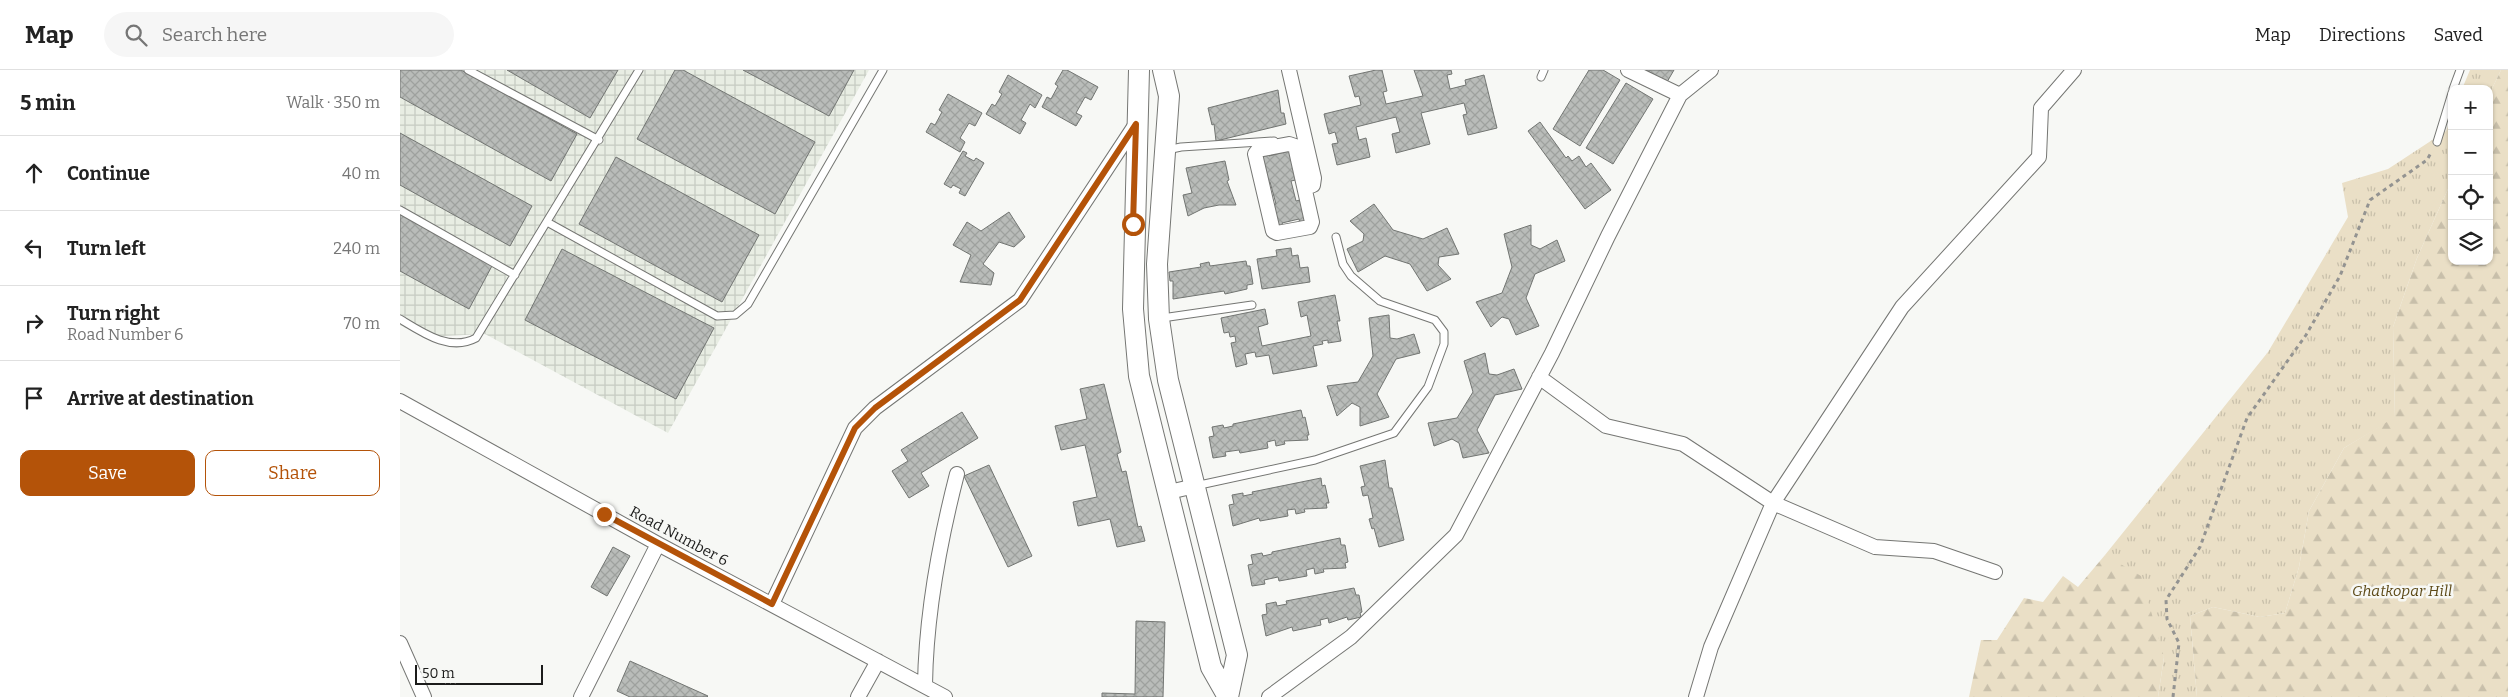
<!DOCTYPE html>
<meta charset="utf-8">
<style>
body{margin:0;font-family:Bitter,serif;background:#f6f6f6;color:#222}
.controls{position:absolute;right:15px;top:15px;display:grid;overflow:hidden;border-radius:10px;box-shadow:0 1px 4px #0004}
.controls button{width:45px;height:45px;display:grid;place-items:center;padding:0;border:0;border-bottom:1px solid #e0e0e0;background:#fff;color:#222;font:25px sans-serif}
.scale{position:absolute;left:15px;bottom:12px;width:128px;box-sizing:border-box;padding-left:5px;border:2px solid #1c1c1b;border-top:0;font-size:14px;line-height:18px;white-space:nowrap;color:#1c1c1b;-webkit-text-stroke:4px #f7f8f5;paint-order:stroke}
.stop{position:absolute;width:15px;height:15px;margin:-11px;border:4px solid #b45309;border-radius:50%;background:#fff}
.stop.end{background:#b45309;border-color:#fff;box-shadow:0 1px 5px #0008}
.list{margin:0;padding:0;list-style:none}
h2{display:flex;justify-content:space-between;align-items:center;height:65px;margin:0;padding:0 20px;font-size:21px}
h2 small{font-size:16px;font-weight:400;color:#767676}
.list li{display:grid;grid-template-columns:32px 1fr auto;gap:15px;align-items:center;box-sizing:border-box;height:75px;padding:0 20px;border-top:1px solid #e0e0e0}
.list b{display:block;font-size:19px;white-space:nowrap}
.list p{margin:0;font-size:16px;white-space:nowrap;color:#767676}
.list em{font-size:16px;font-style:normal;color:#767676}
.actions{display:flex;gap:10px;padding:15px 20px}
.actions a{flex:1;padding:11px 0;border:1px solid #b45309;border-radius:10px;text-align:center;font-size:18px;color:#b45309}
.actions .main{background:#b45309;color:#fff}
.icon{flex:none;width:28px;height:28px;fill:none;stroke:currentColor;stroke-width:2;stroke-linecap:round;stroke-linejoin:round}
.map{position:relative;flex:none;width:2108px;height:627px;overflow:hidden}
header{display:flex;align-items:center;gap:30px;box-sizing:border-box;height:70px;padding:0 25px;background:#fff;border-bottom:1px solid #e0e0e0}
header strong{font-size:24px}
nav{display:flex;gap:28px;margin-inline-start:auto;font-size:18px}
.search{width:350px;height:45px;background:#f6f6f6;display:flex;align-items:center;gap:12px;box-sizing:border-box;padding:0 18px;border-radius:28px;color:#767676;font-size:19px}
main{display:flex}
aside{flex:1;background:#fff}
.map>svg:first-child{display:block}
</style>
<header>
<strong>Map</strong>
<div class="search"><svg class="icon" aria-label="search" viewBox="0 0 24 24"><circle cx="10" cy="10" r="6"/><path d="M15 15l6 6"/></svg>Search here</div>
<nav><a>Map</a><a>Directions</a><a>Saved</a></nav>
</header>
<main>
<aside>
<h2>5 min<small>Walk · 350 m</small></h2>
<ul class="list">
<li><svg class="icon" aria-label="ahead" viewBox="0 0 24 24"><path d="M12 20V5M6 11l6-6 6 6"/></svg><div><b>Continue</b></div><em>40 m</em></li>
<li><svg class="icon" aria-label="left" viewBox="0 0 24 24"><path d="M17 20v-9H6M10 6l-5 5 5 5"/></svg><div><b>Turn left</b></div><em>240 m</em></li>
<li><svg class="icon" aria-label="right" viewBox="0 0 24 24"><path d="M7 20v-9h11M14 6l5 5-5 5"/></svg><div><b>Turn right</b><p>Road Number 6</p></div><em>70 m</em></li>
<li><svg class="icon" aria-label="arrive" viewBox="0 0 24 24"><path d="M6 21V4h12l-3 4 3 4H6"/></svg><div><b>Arrive at destination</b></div></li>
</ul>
<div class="actions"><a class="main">Save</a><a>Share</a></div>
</aside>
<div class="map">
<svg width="2108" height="627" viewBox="0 0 2108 627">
<defs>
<pattern id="industrial-grid" width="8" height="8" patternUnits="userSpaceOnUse" patternTransform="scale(1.25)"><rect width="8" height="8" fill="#e8ede3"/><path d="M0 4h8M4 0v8" fill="none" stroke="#c6cbc2"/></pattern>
<pattern id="grass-tufts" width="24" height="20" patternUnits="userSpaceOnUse" patternTransform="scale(1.25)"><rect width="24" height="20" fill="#eadfc6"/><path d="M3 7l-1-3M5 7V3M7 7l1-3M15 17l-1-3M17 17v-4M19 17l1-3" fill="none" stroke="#c8bfaa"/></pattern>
<pattern id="forest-firs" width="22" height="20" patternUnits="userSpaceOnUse" patternTransform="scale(1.25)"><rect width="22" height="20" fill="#eadfc6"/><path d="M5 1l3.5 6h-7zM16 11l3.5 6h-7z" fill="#c8bfaa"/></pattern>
<pattern id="building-cross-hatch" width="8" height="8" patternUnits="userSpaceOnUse" patternTransform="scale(1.25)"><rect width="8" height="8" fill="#b9bcb9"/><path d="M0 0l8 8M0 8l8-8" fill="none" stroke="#9ea19e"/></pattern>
</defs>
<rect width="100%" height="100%" fill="#f7f8f5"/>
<!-- industrial -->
<path fill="url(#industrial-grid)" d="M0,0H469L268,363L85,264L23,267L0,255Z"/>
<!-- grass -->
<path fill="url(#grass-tufts)" d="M2070,0H2101L2089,25V19H2062Z
M2052,46V110L2017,188L1993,257L1995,348L1944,378L1909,441L1899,497L1885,543L1860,547L1813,537L1790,546L1797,627H1758L1764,587L1705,485L1868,282L1948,147L1942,113L1988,99L2046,61Z"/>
<!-- forest -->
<path fill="url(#forest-firs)" d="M2101,0H2108V627H1797L1790,546L1813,537L1860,547L1885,543L1899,497L1909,441L1944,378L1995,347L1993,257L2017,188L2052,110V191H2089V25Z
M1705,485L1741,506L1764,587L1758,627H1569L1581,570H1597L1624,528L1643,532L1663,506L1678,517Z"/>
<!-- building -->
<path fill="url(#building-cross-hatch)" stroke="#727572" d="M0,0H61L177,64L151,111L0,27Z
M107,0H218L190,48Z
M275,0H283L415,72L375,144L237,69Z
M343,0H454L429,46Z
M663,0H667L698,17L691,30L685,27L676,43L682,46L676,56L642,37L647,27L651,29L658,16L655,14Z
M976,0H982L987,21L983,22L986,34L1023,26L1014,0H1051L1052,4L1047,5L1050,19L1066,15L1065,10L1084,5L1097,58L1068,65L1063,45L1067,44L1064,33L1021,43L1030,74L996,83L992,64L1000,62L996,47L956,57L959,70L966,68L970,87L937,95L932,74L938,73L935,62L929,64L924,44L961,35L959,26L955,27L949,6Z
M1189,0H1203L1220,10L1180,76L1153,59Z
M1246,0H1274L1267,12Z
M608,5L642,25L635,38L630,34L621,50L626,53L620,64L586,44L592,34L595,36L602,24L599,22Z
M1226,13L1253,29L1213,94L1186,78Z
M878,20L881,43H884L886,54L816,71L814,54L812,55L808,38Z
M548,24L582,43L575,56L569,53L560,68L565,72L560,82L526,62L531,53L535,55L542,42L539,40Z
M1140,52L1166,88L1168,86L1172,91L1179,86L1186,97L1191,93L1211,120L1185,139L1128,61Z
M0,63L132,136L110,176L0,115Z
M893,80L900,109L891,111L896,131L904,129L910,151L900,154L899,149L882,153L884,157L875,159L870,135L876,134L870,112L865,114L858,84L868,81L869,86Z
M563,81L567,83L565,86L574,91L576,88L584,93L565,126L559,123L561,119L553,115L551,118L544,114Z
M216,87L359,165L322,232L179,154Z
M825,91L829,110L827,111L836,135H819L804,138L788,146L783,125L792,123L786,98Z
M974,134L993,160L1023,169L1047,158L1059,184L1039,187L1038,195L1051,209L1027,221L1010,194L985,186L958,202L947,179L963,171L964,164L950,151Z
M609,142L625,167L614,177L599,172L583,194L594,203L591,215L560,212L571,185L553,175L567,152L581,161Z
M0,144L93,194L69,239L0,201Z
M1131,155V175L1140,179L1157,170L1165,191L1135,204L1126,228L1139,256L1116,265L1109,249L1102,247L1091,257L1076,232L1102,223L1112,197L1104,164Z
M891,178L892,186L898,185L900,198L908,197L910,212L862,219L857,189L877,186L876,180Z
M162,179L314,258L276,329L125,250Z
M846,191L847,196H850L853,214L847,215V219L825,224L824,221L773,229V211H770L769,202L801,197L800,194L809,192L810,196Z
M935,225L940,251H937L941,271L928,273V270L922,271L923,274L913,276L917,296L873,304L869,285L856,287L855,282L845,284L847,294L836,297L831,273L836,272L835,266L830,267L829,262L824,263L821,248L865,239L868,254L858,257L862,276L911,266L907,245L901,247L898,232Z
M989,245L990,268L997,269L1014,264L1020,283L996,289L977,324L989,347L960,356V337L952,333L937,346L927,316L958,312L973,286L969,248Z
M1085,283L1089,304L1097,305L1114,299L1122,319L1095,325L1077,360L1089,383L1063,388L1059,373L1052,369L1034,376L1028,353L1057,348L1073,322L1064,291Z
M704,314L721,382L717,384L722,402L726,401L738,457L741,456L745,471L717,477L710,449L678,456L673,432L697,427L685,375L661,380L655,356L687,349L680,319Z
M901,340L903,348L905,347L909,365H907L908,370L884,371L885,374L876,376L875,370L867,372L868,378L840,383L839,380L825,382L826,386L813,388L809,367L814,366L812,357L823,355L824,358L833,356V354Z
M562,342L578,368L521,403L529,416L509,428L492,401L508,391L501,380Z
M985,390L989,418H992L1004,470L979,477L974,458L972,459L969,449L973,448L968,425L963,426L961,417L965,416L960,396Z
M589,395L632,486L608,497L564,406Z
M921,408L922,416L925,415L929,433H926L927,438L904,439L905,442L896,444L895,439L887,440L888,446L860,451L859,448L833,456L829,435L834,434L832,425L843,423V426L853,424L852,422Z
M940,468L941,475H945L948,492L945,493L946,498L923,499L924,502L915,504L914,498L906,500L907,506L879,511L878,507L864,510L865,514L852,516L848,495L853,494L851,485L862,483L863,486L872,484V482Z
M213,477L230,486L207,526L191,517Z
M954,518L956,525H959L962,542L960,543L961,547L948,550L947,547L929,553L928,548L920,550L921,555L893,561L892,557L866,566L862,545L867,544L866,534L876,532L877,536L887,534L886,531Z
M736,551L765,552L763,627H702V623L735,624Z
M230,591L308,626L307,627H230L217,621Z"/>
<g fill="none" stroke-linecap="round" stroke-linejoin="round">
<!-- lane casing -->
<g stroke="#757673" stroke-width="9">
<path id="lane" d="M68,0L199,70
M1141,7L1144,0
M2053,19L2060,0
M2037,72L2052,23
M767,80L781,77L874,71
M0,140L115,205
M147,152L317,246L335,245L348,234L483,0
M762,248L852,235
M0,249C23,263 50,282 76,268L239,0
M795,416L915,390L994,363L1028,317L1044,274V262L1035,250L980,231L951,206L943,194L936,167"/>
</g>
<!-- street casing -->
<g stroke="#757673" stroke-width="16">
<path id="street" d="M889,0L914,108L913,115L906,118
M1228,0L1280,25
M889,74L895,76L912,152L910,157L877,163L873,161L855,84L858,80Z
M1139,307L1206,356L1283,374L1373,433L1475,477L1534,481L1595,502
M0,331L258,474L545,627
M769,422L795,416
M372,534L455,358L475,338L620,230L736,54
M0,573L24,627
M525,615C526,543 539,474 557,404
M181,627L258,474
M458,627L478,591
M869,627L951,567L1056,465L1152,283L1208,166L1280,25L1311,0
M1296,627L1311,577L1373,433L1502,237L1639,87L1641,38L1674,0"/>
</g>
<!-- secondary casing -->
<g stroke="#757673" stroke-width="22">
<path id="secondary" d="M739,0L733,239L739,306L811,597L828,627
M763,0L769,26L757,194L759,249L768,310L837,585L828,627"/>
</g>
<!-- path -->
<path stroke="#939391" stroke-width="3" stroke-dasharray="4 4" stroke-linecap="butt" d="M1773,627L1779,573L1767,549L1766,530L1800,477L1847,348L1906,265L1940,206L1970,130L2027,90L2032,81"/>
<!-- lane -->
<use href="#lane" stroke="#fff" stroke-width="7"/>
<!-- street -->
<use href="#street" stroke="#fff" stroke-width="14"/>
<!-- secondary -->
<use href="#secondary" stroke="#fff" stroke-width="20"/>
</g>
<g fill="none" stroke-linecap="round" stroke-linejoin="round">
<!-- route -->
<path stroke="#b45309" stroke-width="6" d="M204,444L372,534L455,358L475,338L620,230L736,54L733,154"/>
</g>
<g text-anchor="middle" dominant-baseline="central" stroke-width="5" stroke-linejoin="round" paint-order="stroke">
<!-- street labels -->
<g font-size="15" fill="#1c1c1b" stroke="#f7f8f5">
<text transform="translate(279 466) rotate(28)">Road Number 6</text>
</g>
<!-- park labels -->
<g font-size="15" font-style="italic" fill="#5d4a18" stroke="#f7f8f5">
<text x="2002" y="521">Ghatkopar Hill</text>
</g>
</g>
</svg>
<div class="controls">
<button>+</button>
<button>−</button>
<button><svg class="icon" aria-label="locate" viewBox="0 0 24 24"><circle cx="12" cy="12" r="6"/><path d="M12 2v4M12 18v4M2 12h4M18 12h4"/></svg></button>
<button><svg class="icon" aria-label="layers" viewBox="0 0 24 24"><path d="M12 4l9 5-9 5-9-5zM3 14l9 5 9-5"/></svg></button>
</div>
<div class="scale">50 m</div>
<div class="stop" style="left:733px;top:154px"></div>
<div class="stop end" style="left:204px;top:444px"></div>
</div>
</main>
